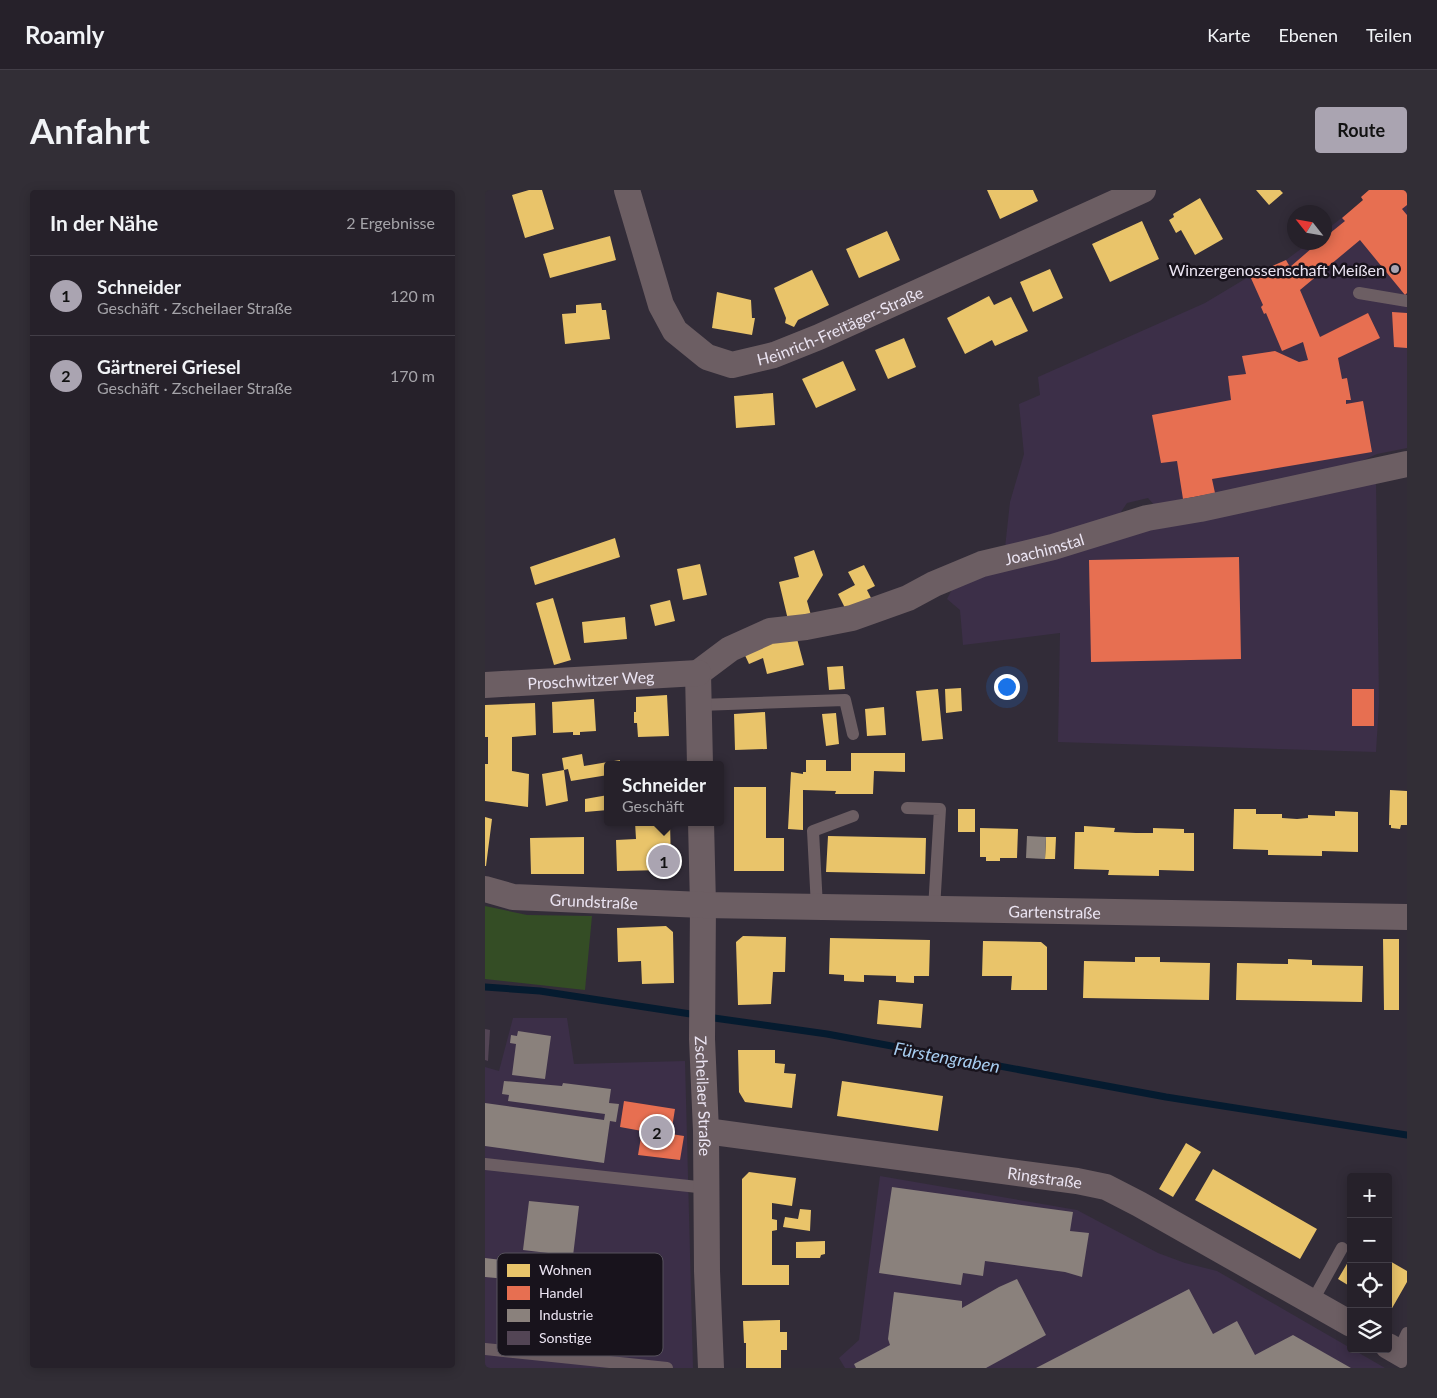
<!DOCTYPE html>
<html lang="de">
<meta charset="utf-8">
<style>
body{margin:0;font-family:Lato,sans-serif;background:#322e36;color:#f1f3f6}
.controls{position:absolute;right:15px;bottom:15px;display:grid;overflow:hidden;border-radius:5px;box-shadow:0 2px 12px #0003}
.controls button{width:45px;height:45px;display:grid;place-items:center;padding:0;border:0;border-bottom:1px solid #423e47;background:#26212a;color:#f1f3f6;font:25px sans-serif}
.compass{position:absolute;left:802px;top:15px;width:45px;height:45px;border-radius:50%;background:#26212a;box-shadow:0 2px 12px #0003;rotate:301deg}
.you{position:absolute;left:521px;top:496px;width:18px;height:18px;margin:-12px;border:4px solid #fff;border-radius:50%;background:#1a73e8;box-shadow:0 0 0 8px #1a73e833}
.badge{display:grid;place-items:center;width:32px;height:32px;border-radius:50%;background:#aaa4b1;color:#111;font-size:16px;font-weight:700}
.pin{position:absolute;translate:-50% -50%;border:2px solid #fff;box-shadow:0 1px 5px #0006}
.popup{position:absolute;left:119px;top:571px;width:120px;height:65px;box-sizing:border-box;display:grid;place-content:center;border-radius:5px;background:#26212a;filter:drop-shadow(0 1px 4px #0005);font-size:16px;white-space:nowrap;color:#a4a3a8}
.popup b{font-size:19px;color:#f1f3f6}
.popup::after{content:'';position:absolute;left:50%;top:100%;margin-left:-10px;border:10px solid transparent;border-top-color:#26212a}
.list{margin:0;padding:0;list-style:none}
h2{display:flex;justify-content:space-between;align-items:center;height:65px;margin:0;padding:0 20px;font-size:21px}
h2 small{font-size:16px;font-weight:400;color:#a4a3a8}
.list li{display:grid;grid-template-columns:32px 1fr auto;gap:15px;align-items:center;box-sizing:border-box;height:80px;padding:0 20px;border-top:1px solid #423e47}
.list b{display:block;font-size:19px;white-space:nowrap}
.list p{margin:0;font-size:16px;white-space:nowrap;color:#a4a3a8}
.list em{font-size:16px;font-style:normal;color:#a4a3a8}
.icon{flex:none;width:28px;height:28px;fill:none;stroke:currentColor;stroke-width:2;stroke-linecap:round;stroke-linejoin:round}
.map{position:relative;flex:none;width:922px;height:1178px;overflow:hidden;border-radius:5px}
header{display:flex;align-items:center;gap:30px;box-sizing:border-box;height:70px;padding:0 25px;background:#26212a;border-bottom:1px solid #423e47}
header strong{font-size:24px}
nav{display:flex;gap:28px;margin-inline-start:auto;font-size:18px}
.intro{display:flex;align-items:center;justify-content:space-between;box-sizing:border-box;height:120px;padding:0 30px}
h1{margin:0;font-size:35px}
.button{padding:12px 22px;border-radius:5px;background:#aaa4b1;color:#111;font-size:18px;font-weight:700}
main{display:flex;gap:30px;padding:0 30px}
aside{flex:1;background:#26212a;border-radius:5px;box-shadow:0 2px 12px #0003}
.map>svg:first-child{display:block}
</style>
<header>
<strong>Roamly</strong>
<nav><a>Karte</a><a>Ebenen</a><a>Teilen</a></nav>
</header>
<div class="intro"><h1>Anfahrt</h1><a class="button">Route</a></div>
<main>
<aside>
<h2>In der Nähe<small>2 Ergebnisse</small></h2>
<ul class="list">
<li><span class="badge">1</span><div><b>Schneider</b><p>Geschäft · Zscheilaer Straße</p></div><em>120 m</em></li>
<li><span class="badge">2</span><div><b>Gärtnerei Griesel</b><p>Geschäft · Zscheilaer Straße</p></div><em>170 m</em></li>
</ul>
</aside>
<div class="map">
<svg width="922" height="1178" viewBox="0 0 922 1178">
<rect width="100%" height="100%" fill="#322c38"/>
<!-- built -->
<path fill="#3c2f48" d="M884,0H922V258L892,264L847,284L670,316L663,308L642,313L634,325L520,358L525,312L539,264L534,214L555,205L553,187L720,113L765,86L801,70L824,53L839,52L840,41L878,11L876,7Z
M891,290L894,513L891,562L573,552L575,443L478,455L475,420L462,409L471,392L645,337Z
M28,828H82L89,874L200,871L208,1178H0V877L14,881Z
M395,986L592,1020L673,1063L700,1073L732,1081L900,1178H360L354,1168L374,1150Z"/>
<!-- green -->
<path fill="#344d25" d="M0,716L42,725L107,726L100,800L0,789Z"/>
<!-- homes -->
<path fill="#e9c46a" d="M44,0H57L69,39L40,48L27,5Z
M502,0H548L553,11L515,29Z
M771,0H795L798,3L784,15Z
M715,8L738,49L710,65L696,40L691,43L684,30L689,27L688,24Z
M657,31L674,69L625,92L607,54Z
M402,41L415,70L374,88L361,59Z
M125,46L131,70L65,88L58,64Z
M565,79L578,108L548,122L535,92Z
M327,80L344,115L313,130L309,137L300,133L301,128L289,98Z
M232,102L266,110L267,128H270L267,145L227,138Z
M504,106L509,115L526,107L543,141L510,156L507,150L480,164L462,128Z
M116,113L117,120H121L125,149L80,154L77,124L91,123V115Z
M419,148L431,177L403,189L390,160Z
M358,171L371,200L331,218L317,189Z
M288,203L290,235L251,238L249,206Z
M130,348L135,367L50,395L45,377Z
M329,360L338,385L322,411L327,429L304,434L294,392L314,387L309,367Z
M215,374L222,405L198,410L192,379Z
M379,375L390,396L382,400L386,408L361,420L353,404L370,395L363,382Z
M68,408L86,470L69,475L51,413Z
M185,410L190,431L170,436L165,415Z
M140,427L142,449L99,453L97,432Z
M311,445L319,475L282,484L278,468L264,474L258,461Z
M358,476L360,499L344,500L342,477Z
M476,498L477,521L461,523L460,499Z
M453,499L458,549L437,551L431,501Z
M182,505L184,546L153,547L152,533H149V522H151V507Z
M109,509L111,541L95,542V545H88V542L68,543L67,512Z
M50,513L51,545L27,547V581L44,584L43,617L0,611V574H3V547H0V515Z
M399,517L401,545L382,546L380,519Z
M280,522L282,559L250,560L249,524Z
M351,523L354,554L341,556L337,524Z
M366,563H420V582L389,581L388,604H350L351,601L318,600V640L303,639L306,582L318,584V582H321V570H341V581H366Z
M97,564L99,576L135,570V575H123V585L86,591L83,579L79,580L77,568Z
M79,580L83,611L61,616L57,584Z
M249,597H281V648H299V681H249Z
M905,600L922,601V635H916L915,639L906,638V635H904Z
M123,605V620L100,622V609Z
M473,619H490V642H473Z
M749,619H771V624H797V628L812,629L823,628V625L850,626V621L873,622V662L837,661V666L783,665V660L748,659Z
M0,627L7,629L1,676H0Z
M150,632H185L186,675L179,680L132,681L131,650L151,649Z
M599,636L630,638L629,642L651,643H668V638L699,639V643H709V681L674,680V686L623,685L624,680L589,679L590,642H599Z
M495,638L533,639L532,668H515V671H501V667H495Z
M343,646L441,648L440,684L341,682Z
M99,647V684H46L45,648Z
M561,647H571L570,669H560Z
M181,736L188,742L189,793L157,794L156,771L133,772L132,738Z
M258,746L301,747L300,782H288L286,814L253,815L251,752Z
M345,748L445,750L444,786H429V793L411,792V786L379,785V792L359,791V785L344,784Z
M898,749H914V820H899Z
M498,751L556,752L562,757V800H526L527,786H497Z
M650,767H675V772L725,773L724,810L598,808L599,771L650,772Z
M803,769L827,770V775L878,776L877,812L751,810L752,773L803,774Z
M394,810L438,814L436,838L392,834Z
M253,860H290V873L300,874L299,883L311,884L307,918L260,912L254,902Z
M357,891L458,906L453,941L352,926Z
M701,953L716,962L688,1007L674,999Z
M728,979L832,1039L815,1069L710,1010Z
M264,982L311,988L307,1016L287,1013V1029L292,1030V1040L287,1041V1075H304V1095H257V989Z
M315,1019L326,1020L325,1041L298,1037L300,1027L313,1029Z
M340,1051V1064L336,1065L335,1068H311V1052Z
M866,1067V1097L853,1089Z
M903,1070L922,1081V1092L906,1120L903,1118Z
M295,1130V1142H302V1160H296V1178H261V1153H259L258,1131Z"/>
<!-- shops -->
<path fill="#e76f51" d="M884,0H922V15L917,19L922,25V103L920,105L875,50L815,100L835,147L883,123L895,148L853,168L857,189L862,188L866,210H861V214L878,211L887,262L727,289L730,303L698,309L692,271L676,273L667,225L746,210L743,186L761,184L757,166L790,161L814,172L823,170L818,152L797,161L781,123L779,124L776,117L778,115L765,86L801,70L805,77L834,52H839V48L860,31L857,28L878,10L876,7Z
M907,122L922,123V158L909,157Z
M754,367L756,469L606,472L604,370Z
M867,499H889V536H867Z
M139,911L190,919L186,944L199,946L195,970L153,965L157,941L135,937Z"/>
<!-- industry -->
<path fill="#8a817c" d="M542,646L561,647L560,669L541,668Z
M33,841L66,846L60,889L27,885L31,854L25,853L26,845L32,846Z
M19,891L77,896L78,893L126,899L124,913L134,914L131,932L125,931L119,973L0,956V913L119,930L120,924L23,911L24,905L17,904Z
M407,997L588,1022L585,1041L604,1043L597,1087L580,1082L500,1071L498,1086L478,1083L476,1095L394,1083Z
M44,1011L94,1016L88,1066L38,1060Z
M0,1068L25,1071L22,1089L0,1087Z
M37,1073L54,1074L52,1091L36,1090Z
M532,1089L561,1145L501,1178H371L369,1174L405,1155L403,1149L409,1102L477,1111V1118L514,1097Z
M704,1099L728,1144L752,1131L770,1165L808,1145L866,1178H551Z"/>
<g fill="none" stroke-linecap="round" stroke-linejoin="round">
<!-- stream -->
<path stroke="#051b2f" stroke-width="7" d="M0,797L55,801L212,825
M222,827L342,844L681,907L922,945"/>
</g>
<!-- building -->
<path fill="#534555" d="M0,839L5,840L3,871L0,870Z"/>
<g fill="none" stroke-linecap="round" stroke-linejoin="round">
<!-- lane -->
<path stroke="#6c5e63" stroke-width="12" d="M874,103L922,111
M214,515L360,510L368,544
M422,618L455,619L449,719
M332,717L328,641L368,626
M0,974L222,998
M827,1112L857,1058
M0,1159L182,1178
M913,1162L922,1143"/>
<!-- street -->
<g stroke="#6c5e63" stroke-width="26">
<path id="s1" d="M142,0L176,115L190,141L222,167L247,175L289,165L334,147L658,0"/>
<path id="s2" d="M213,483L245,459L285,441L321,437L367,428L423,408L449,394L497,374L568,357L662,328L715,319L922,274"/>
<path d="M213,483L215,575"/>
<path id="s3" d="M0,495L213,483"/>
<path id="s4" d="M216,632L218,715L217,849L221,941L222,1081L226,1178"/>
<path id="s5" d="M0,699L28,707L218,715L922,727"/>
<path id="s6" d="M221,941L592,991L621,997L654,1014L866,1134"/>
<path d="M903,1156L922,1167"/>
</g>
</g>
<!-- markers -->
<circle fill="#aaa4b1" stroke="#18131c" stroke-width="2" cx="910" cy="79" r="5"/>
<g text-anchor="middle" dominant-baseline="central" stroke-width="5" stroke-linejoin="round" paint-order="stroke">
<!-- poi labels -->
<g font-size="16" fill="#ebe4f2" stroke="#18131c" text-anchor="end">
<text x="900" y="79">Winzergenossenschaft Meißen</text>
</g>
<!-- street labels -->
<g font-size="16" fill="#ebe4f2" stroke="#18131c">
<text stroke="none"><textPath href="#s1" startOffset="332">Heinrich-Freitäger-Straße</textPath></text>
<text stroke="none"><textPath href="#s2" startOffset="372">Joachimstal</textPath></text>
<text stroke="none"><textPath href="#s3" startOffset="106">Proschwitzer Weg</textPath></text>
<text stroke="none"><textPath href="#s5" startOffset="110">Grundstraße</textPath></text>
<text stroke="none"><textPath href="#s5" startOffset="571">Gartenstraße</textPath></text>
<text stroke="none"><textPath href="#s4" startOffset="274">Zscheilaer Straße</textPath></text>
<text stroke="none"><textPath href="#s6" startOffset="342">Ringstraße</textPath></text>
</g>
<!-- water labels -->
<g font-size="18" font-style="italic" fill="#a7cdf0" stroke="#18131c">
<text transform="translate(462 867) rotate(10)">Fürstengraben</text>
</g>
</g>
<!-- legend -->
<rect x="12" y="1063" width="166" height="103" rx="8" fill="#18131c" stroke="#57525c" stroke-width="1"/>
<rect x="22" y="1074" width="23" height="13" fill="#e9c46a"/>
<rect x="22" y="1096" width="23" height="14" fill="#e76f51"/>
<rect x="22" y="1119" width="23" height="13" fill="#8a817c"/>
<rect x="22" y="1141" width="23" height="14" fill="#534555"/>
<g font-size="14" fill="#ebe4f2">
<text x="54" y="1085">Wohnen</text>
<text x="54" y="1108">Handel</text>
<text x="54" y="1130">Industrie</text>
<text x="54" y="1153">Sonstige</text>
</g>
</svg>
<div class="controls">
<button>+</button>
<button>−</button>
<button><svg class="icon" aria-label="locate" viewBox="0 0 24 24"><circle cx="12" cy="12" r="6"/><path d="M12 2v4M12 18v4M2 12h4M18 12h4"/></svg></button>
<button><svg class="icon" aria-label="layers" viewBox="0 0 24 24"><path d="M12 4l9 5-9 5-9-5zM3 14l9 5 9-5"/></svg></button>
</div>
<svg class="compass" viewBox="-18 -18 36 36"><path d="M0-13l5 13h-10z" fill="#e53935"/><path d="M0 13l5-13h-10z" fill="#a4a3a8"/></svg>
<div class="you"></div>
<div class="pin badge" style="left:179px;top:671px">1</div>
<div class="popup"><b>Schneider</b>Geschäft</div>
<div class="pin badge" style="left:172px;top:942px">2</div>
</div>
</main>
